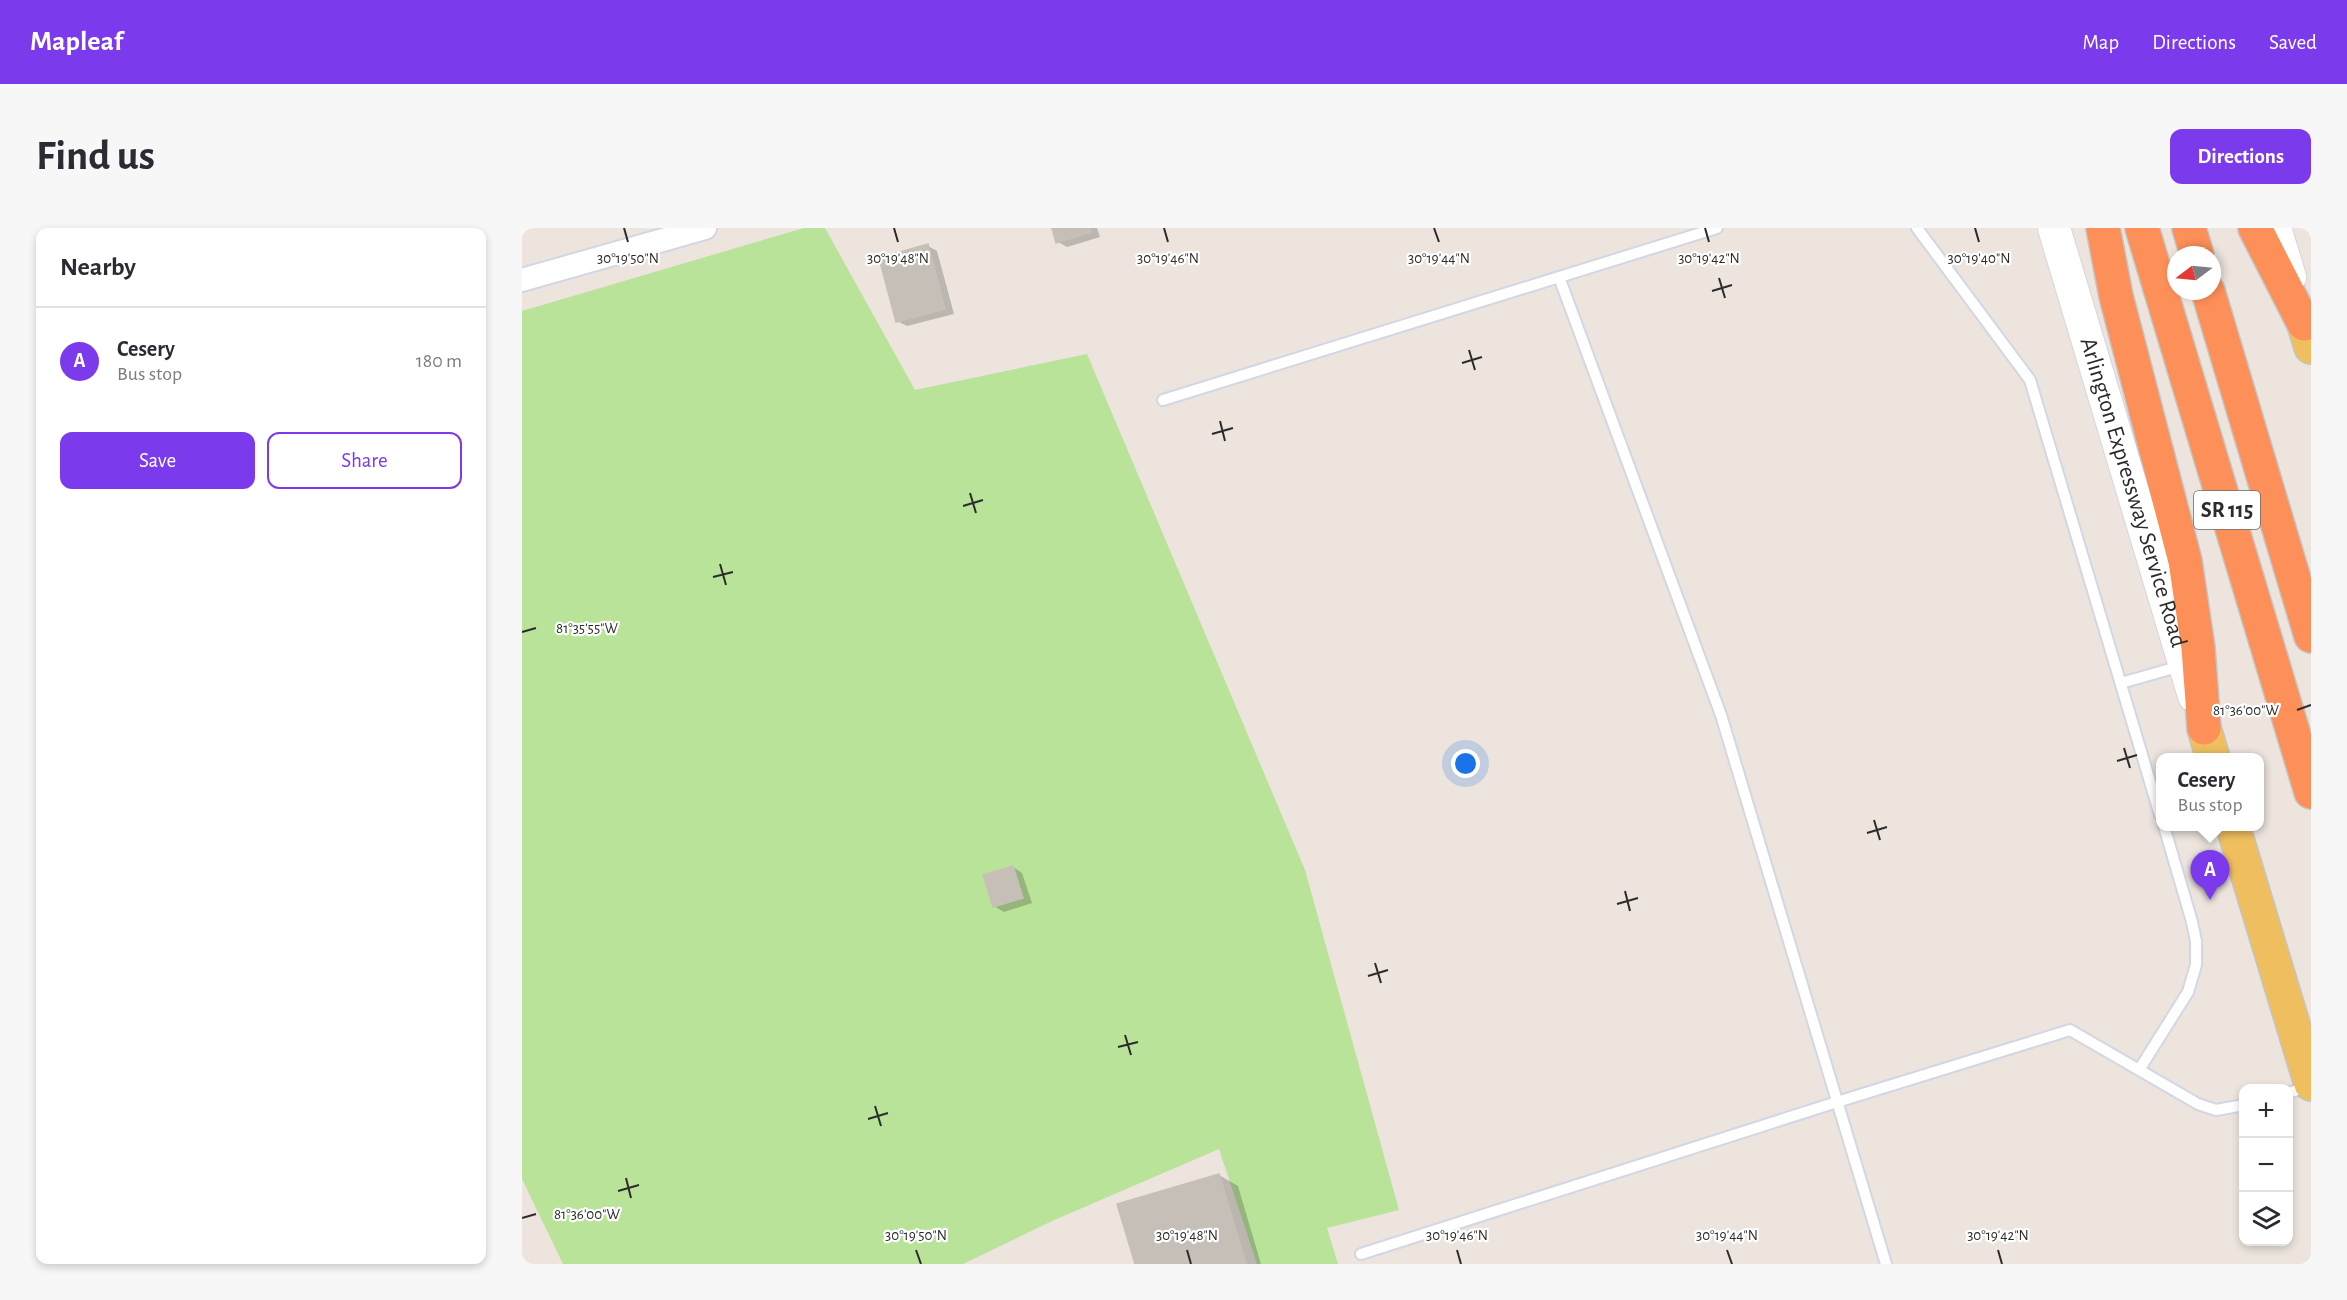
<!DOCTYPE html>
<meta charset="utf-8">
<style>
body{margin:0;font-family:"Alegreya Sans",sans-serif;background:#f7f7f7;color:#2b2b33}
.controls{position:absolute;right:18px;bottom:18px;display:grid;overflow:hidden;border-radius:12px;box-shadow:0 3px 9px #0003}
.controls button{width:54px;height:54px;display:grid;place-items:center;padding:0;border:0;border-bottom:2px solid #e1e1e2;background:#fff;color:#2b2b33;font:30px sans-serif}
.compass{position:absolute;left:1645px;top:18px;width:54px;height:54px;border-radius:50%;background:#fff;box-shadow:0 3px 9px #0003;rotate:254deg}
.you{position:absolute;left:944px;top:536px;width:21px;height:21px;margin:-15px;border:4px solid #fff;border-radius:50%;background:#1a73e8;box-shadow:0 0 0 9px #1a73e833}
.badge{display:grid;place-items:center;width:39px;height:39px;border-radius:50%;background:#7c3aed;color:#fff;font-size:20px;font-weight:700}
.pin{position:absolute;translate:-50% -50px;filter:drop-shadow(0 2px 3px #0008)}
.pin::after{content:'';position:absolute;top:32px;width:21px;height:18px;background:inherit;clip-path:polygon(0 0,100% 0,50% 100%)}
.popup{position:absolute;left:1634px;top:525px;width:108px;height:78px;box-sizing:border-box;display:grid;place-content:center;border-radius:12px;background:#fff;filter:drop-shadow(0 2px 4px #0005);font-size:20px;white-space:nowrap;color:#7c7c81}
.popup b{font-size:22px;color:#2b2b33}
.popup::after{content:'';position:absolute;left:50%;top:100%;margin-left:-12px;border:12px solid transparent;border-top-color:#fff}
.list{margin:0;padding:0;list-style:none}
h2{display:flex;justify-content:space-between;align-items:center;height:78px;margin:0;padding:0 24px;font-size:26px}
h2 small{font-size:20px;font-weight:400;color:#7c7c81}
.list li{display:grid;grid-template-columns:39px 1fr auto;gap:18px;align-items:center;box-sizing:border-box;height:108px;padding:0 24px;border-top:2px solid #e1e1e2}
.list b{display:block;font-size:22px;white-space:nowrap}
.list p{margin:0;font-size:20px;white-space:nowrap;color:#7c7c81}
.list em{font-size:20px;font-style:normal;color:#7c7c81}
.actions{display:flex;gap:12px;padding:18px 24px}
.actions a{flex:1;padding:14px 0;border:2px solid #7c3aed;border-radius:12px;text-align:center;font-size:21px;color:#7c3aed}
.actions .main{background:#7c3aed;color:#fff}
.icon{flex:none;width:33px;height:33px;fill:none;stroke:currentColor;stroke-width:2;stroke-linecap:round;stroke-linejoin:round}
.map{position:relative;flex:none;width:1789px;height:1036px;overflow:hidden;border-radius:12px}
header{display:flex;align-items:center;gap:36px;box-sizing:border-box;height:84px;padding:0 30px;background:#7c3aed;color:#fff}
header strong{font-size:28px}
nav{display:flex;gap:33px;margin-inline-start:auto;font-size:21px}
.intro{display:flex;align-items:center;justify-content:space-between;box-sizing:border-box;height:144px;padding:0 36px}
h1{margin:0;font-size:42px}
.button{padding:15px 27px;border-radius:12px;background:#7c3aed;color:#fff;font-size:21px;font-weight:700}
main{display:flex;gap:36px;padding:0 36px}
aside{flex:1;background:#fff;border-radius:12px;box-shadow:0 3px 9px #0003}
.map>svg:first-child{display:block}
</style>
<header>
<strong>Mapleaf</strong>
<nav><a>Map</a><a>Directions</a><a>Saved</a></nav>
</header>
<div class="intro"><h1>Find us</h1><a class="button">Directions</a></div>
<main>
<aside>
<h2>Nearby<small></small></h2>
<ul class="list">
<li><span class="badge">A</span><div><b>Cesery</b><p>Bus stop</p></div><em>180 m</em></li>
</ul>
<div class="actions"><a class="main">Save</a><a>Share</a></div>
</aside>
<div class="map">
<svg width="1789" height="1036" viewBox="0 0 1789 1036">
<rect width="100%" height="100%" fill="#ece4dd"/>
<!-- green -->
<path fill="#bae39a" d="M282,0H303L393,162L565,126L783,642L877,982L805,1000L816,1036H735L697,921L530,993L441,1036H41L0,951V83Z"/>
<!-- shadow -->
<path fill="#0003" d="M528,0H575L578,9L545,19L536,14L532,2Z
M406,18L415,23L432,86L385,98L375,93Z
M491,639L500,645L510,675L482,684L472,678Z
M697,947L716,958L739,1036H614Z"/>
<!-- building -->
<path fill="#c5bfb8" stroke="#c8c0b6" stroke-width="1.5" d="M530,0H568L569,4L534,15Z
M406,16L423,81L374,94L357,30Z
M491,638L501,670L471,679L461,647Z
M697,946L724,1036H613L595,976Z"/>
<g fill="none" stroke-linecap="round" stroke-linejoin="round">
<!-- service casing -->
<g stroke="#d2d7e3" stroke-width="14">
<path id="service" d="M1395,0L1508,152L1638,587
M1037,49L1199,487L1364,1036
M641,172L1195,0
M1599,455L1659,438
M1617,842L1666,764L1674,737V713L1670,694L1642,598
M1766,865L1786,859
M839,1026L1315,874L1548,802L1676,876L1694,882L1722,877"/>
</g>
<!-- minor casing -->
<g stroke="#d2d7e3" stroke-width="26">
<path id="minor" d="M0,52L183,0"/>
</g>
<!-- secondary casing -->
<g stroke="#d2d7e3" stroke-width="34">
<g id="secondary">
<path id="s1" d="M1532,0L1672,468"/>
<path d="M1753,0L1768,49"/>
</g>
</g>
<!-- primary casing -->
<g stroke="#c4c4c4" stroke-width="36">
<path id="primary" d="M1782,96L1789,119
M1682,500L1691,530
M1711,598L1789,856"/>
</g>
<!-- motorway casing -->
<g stroke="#c4c4c4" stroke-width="36">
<path id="motorway" d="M1581,0L1594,68L1663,333L1676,420L1682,500
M1620,0L1789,564
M1667,0L1675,27
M1733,0L1782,96
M1686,63L1789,408"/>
</g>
<!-- service -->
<use href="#service" stroke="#fff" stroke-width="10"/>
<!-- minor -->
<use href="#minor" stroke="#fff" stroke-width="22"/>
<!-- secondary -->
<use href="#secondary" stroke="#fff" stroke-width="32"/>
<!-- primary -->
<use href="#primary" stroke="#efbf5f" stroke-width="33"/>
<!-- motorway -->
<use href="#motorway" stroke="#fd8f58" stroke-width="33"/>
</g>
<!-- ticks -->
<path fill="none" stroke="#2b2b2b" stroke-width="2" d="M102,0L106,14M372,0L376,14M642,0L646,14M912,0L917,14M1183,0L1187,14M1453,0L1457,14M1197,50L1203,70M1190,63L1210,57M947,122L953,142M940,135L960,129M698,193L703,213M690,206L711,200M448,265L454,285M441,278L461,272M198,336L204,357M191,349L211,344M0,404L14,400M1775,482L1789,477M1602,520L1608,540M1595,533L1615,527M1352,592L1358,612M1345,605L1365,599M1103,663L1108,683M1095,676L1116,670M853,735L859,755M846,748L866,742M603,807L609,827M596,819L616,814M353,878L359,898M346,891L366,885M104,950L109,970M96,963L117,957M0,990L14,986M394,1022L399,1036M665,1022L669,1036M935,1022L939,1036M1205,1022L1210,1036M1476,1022L1480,1036"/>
<g text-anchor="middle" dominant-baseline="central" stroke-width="4.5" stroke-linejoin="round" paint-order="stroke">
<!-- shield labels -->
<rect fill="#fff" stroke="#6b6b6b" stroke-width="1.5" x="1672" y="263" width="66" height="38" rx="4.5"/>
<g font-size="22" font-weight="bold" fill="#2b2b2b">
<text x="1705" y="282">SR 115</text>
</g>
<!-- street labels -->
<g font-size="24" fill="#2b2b2b" stroke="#fff">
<text stroke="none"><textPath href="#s1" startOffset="276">Arlington Expressway Service Road</textPath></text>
</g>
</g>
<g font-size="15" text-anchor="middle" fill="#2b2b2b" stroke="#fff" stroke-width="4.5" stroke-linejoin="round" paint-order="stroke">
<text x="106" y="35">30°19'50"N</text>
<text x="376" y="35">30°19'48"N</text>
<text x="646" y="35">30°19'46"N</text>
<text x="917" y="35">30°19'44"N</text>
<text x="1187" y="35">30°19'42"N</text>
<text x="1457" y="35">30°19'40"N</text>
<text x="65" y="405">81°35'55"W</text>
<text x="1724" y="487">81°36'00"W</text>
<text x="65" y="991">81°36'00"W</text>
<text x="394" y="1012">30°19'50"N</text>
<text x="665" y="1012">30°19'48"N</text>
<text x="935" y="1012">30°19'46"N</text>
<text x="1205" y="1012">30°19'44"N</text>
<text x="1476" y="1012">30°19'42"N</text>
</g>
</svg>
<div class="controls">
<button>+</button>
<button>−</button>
<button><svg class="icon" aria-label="layers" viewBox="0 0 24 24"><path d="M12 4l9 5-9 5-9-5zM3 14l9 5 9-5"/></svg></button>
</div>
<svg class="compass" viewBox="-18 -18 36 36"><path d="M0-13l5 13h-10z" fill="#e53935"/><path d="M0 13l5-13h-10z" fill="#7c7c81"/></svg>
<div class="you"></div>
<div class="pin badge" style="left:1688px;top:672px">A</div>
<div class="popup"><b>Cesery</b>Bus stop</div>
</div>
</main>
